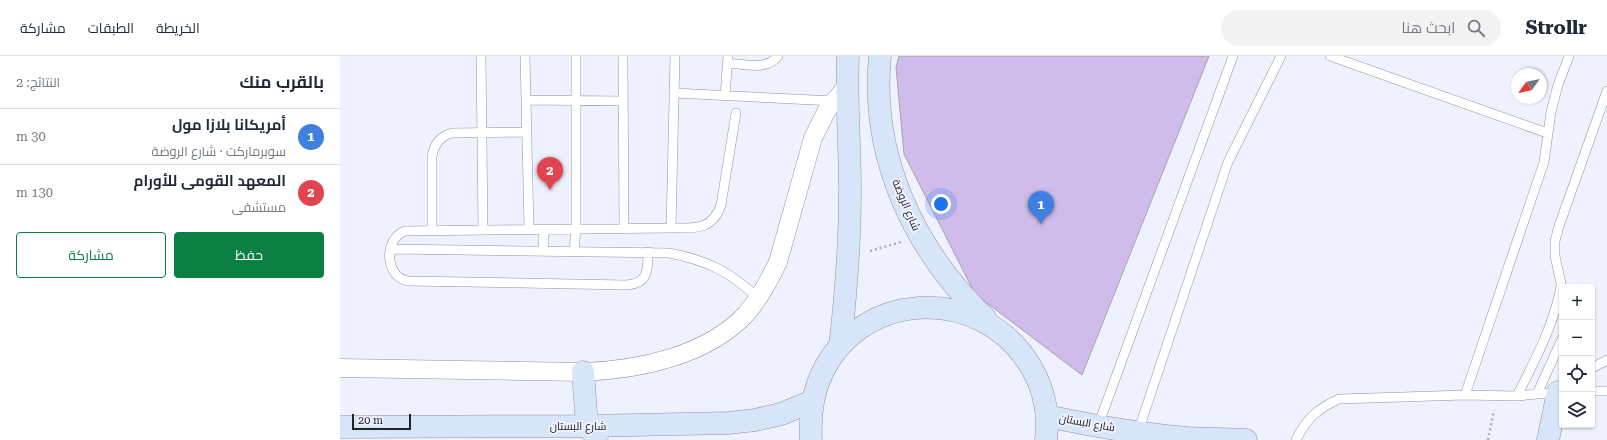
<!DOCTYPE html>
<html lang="ar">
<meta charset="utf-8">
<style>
body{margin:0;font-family:"Roboto Serif",Cairo,serif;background:#f2f2f3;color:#1f2937;direction:rtl}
.controls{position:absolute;right:12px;bottom:12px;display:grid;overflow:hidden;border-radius:4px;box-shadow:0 1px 3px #0004}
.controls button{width:36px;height:36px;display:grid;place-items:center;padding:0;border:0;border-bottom:1px solid #e0e1e3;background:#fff;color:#1f2937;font:20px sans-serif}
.compass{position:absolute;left:1171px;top:12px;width:36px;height:36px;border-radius:50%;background:#fff;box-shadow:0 1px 3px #0004;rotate:237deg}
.scale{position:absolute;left:12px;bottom:10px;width:59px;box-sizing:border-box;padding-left:4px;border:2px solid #222327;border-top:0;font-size:11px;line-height:14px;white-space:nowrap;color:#222327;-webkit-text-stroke:3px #eff1ff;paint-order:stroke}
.you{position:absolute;left:601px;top:148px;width:14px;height:14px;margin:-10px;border:3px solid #fff;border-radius:50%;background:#1a73e8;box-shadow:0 0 0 6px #1a73e833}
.badge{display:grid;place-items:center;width:26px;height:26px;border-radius:50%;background:#0b8043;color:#fff;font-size:13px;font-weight:700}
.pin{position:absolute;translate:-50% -33px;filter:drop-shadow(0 1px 2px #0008)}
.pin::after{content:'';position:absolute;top:21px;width:14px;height:12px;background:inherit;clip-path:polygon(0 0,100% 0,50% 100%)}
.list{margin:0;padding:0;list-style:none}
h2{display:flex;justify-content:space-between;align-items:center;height:52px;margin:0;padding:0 16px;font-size:17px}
h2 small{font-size:13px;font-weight:400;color:#747a83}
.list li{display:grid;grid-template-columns:26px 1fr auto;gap:12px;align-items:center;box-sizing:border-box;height:56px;padding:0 16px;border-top:1px solid #e0e1e3}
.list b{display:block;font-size:15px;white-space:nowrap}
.list p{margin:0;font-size:13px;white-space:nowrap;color:#747a83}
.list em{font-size:13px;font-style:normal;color:#747a83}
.actions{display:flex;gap:8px;padding:12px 16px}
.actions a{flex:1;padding:9px 0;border:1px solid #0b8043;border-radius:4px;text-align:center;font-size:14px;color:#0b8043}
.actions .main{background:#0b8043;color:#fff}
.icon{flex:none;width:22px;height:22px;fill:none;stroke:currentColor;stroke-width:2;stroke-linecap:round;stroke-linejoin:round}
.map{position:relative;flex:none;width:1267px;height:384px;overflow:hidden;direction:ltr}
header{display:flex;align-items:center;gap:24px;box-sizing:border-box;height:56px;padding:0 20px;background:#fff;border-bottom:1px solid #e0e1e3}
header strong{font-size:19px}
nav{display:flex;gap:22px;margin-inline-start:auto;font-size:14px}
.search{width:280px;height:36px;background:#f2f2f3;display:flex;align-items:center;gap:10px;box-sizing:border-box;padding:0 14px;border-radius:22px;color:#747a83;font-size:15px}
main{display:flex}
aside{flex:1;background:#fff}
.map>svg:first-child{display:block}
</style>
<header>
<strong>Strollr</strong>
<div class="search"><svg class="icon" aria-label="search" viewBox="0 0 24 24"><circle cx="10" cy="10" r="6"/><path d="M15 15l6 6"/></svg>ابحث هنا</div>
<nav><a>الخريطة</a><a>الطبقات</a><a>مشاركة</a></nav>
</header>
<main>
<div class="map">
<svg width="1267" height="384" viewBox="0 0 1267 384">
<rect width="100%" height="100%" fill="#eff1ff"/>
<!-- building -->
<path fill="#cfbceb" stroke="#a7a2ae" d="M559,0H869L742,319L635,238L564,98L556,11Z"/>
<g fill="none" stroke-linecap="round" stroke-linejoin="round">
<!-- lane casing -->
<g stroke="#91939f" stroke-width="10">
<path id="lane" d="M141,0L143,173
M185,0L189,173
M283,0L284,173
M990,0L1207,77
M387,7C403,8 427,15 438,0
M334,37L494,45
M385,40L388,0
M186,44L283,45
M331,172L335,0
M92,174V101C94,88 100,80 112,77L187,76
M51,193L329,197C367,204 390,216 418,242
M203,195L204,173
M234,195L236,173V0
M308,196C308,214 308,228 286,229L68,225C44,221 44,182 65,175L331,172C354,172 372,175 381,149L396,57
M1222,232L1215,200V185L1219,170L1267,35
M1252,312L1267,304
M1252,335H1267
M1197,338L1222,283
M1125,339L1204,106L1211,56L1218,29L1229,0
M1177,340C1195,304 1214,269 1221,230
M758,370L893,0
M798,376L888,106L941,0
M956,384C966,363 977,353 999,343L1125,339L1177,340L1219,336"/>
</g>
<!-- street casing -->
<g stroke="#91939f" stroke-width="19">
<path id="street" d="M0,312L243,316C298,314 367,300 406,258C420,242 429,225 438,206L473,82L487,54L507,30"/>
</g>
<!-- secondary casing -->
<g stroke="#91939f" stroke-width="23">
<path id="secondary" d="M540,0C530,100 574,194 645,262
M500,290C506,238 510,187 510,134C510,90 506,45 508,0
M243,316L247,370L257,381
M707,360C753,370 801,378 848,382C867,383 887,383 906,384
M0,371L247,370L388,367L415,364L441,358L473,345
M471,384C470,365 471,346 478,327C513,233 641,226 691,311C704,333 709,359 706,384
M1208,384L1218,336"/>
</g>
<!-- path -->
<path stroke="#a9abb5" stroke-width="2.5" stroke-dasharray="2 3" stroke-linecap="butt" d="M530,195L561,186
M1148,384L1154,354"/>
<!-- lane -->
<use href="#lane" stroke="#fff" stroke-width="9"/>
<!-- street -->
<use href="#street" stroke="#fff" stroke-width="18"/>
<!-- secondary -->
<use href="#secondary" stroke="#d6e6f8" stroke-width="22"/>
</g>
<g text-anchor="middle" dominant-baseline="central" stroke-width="4" stroke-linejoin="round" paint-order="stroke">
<!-- street labels -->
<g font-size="11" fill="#222327" stroke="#eff1ff">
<text transform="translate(566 149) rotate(67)">شارع الروضة</text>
<text transform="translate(747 367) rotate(10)">شارع البستان</text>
<text x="238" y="370">شارع البستان</text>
</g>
</g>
</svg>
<div class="controls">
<button>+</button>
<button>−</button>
<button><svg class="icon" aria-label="locate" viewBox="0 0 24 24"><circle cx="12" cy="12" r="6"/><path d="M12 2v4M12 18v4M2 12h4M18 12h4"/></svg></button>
<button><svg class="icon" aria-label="layers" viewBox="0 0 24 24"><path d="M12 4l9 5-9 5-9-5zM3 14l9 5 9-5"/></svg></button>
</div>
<svg class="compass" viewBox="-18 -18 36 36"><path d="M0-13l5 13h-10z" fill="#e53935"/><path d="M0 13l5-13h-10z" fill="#747a83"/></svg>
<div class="scale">20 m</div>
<div class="you"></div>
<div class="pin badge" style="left:701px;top:168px;background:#3f7fe0">1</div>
<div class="pin badge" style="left:210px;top:134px;background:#e0444e">2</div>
</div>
<aside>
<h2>بالقرب منك<small>النتائج: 2</small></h2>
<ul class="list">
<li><span class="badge" style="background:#3f7fe0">1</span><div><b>أمريكانا بلازا مول</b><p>سوبرماركت · شارع الروضة</p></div><em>30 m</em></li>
<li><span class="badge" style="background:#e0444e">2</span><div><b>المعهد القومى للأورام</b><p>مستشفى</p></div><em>130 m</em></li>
</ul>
<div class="actions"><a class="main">حفظ</a><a>مشاركة</a></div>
</aside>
</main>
